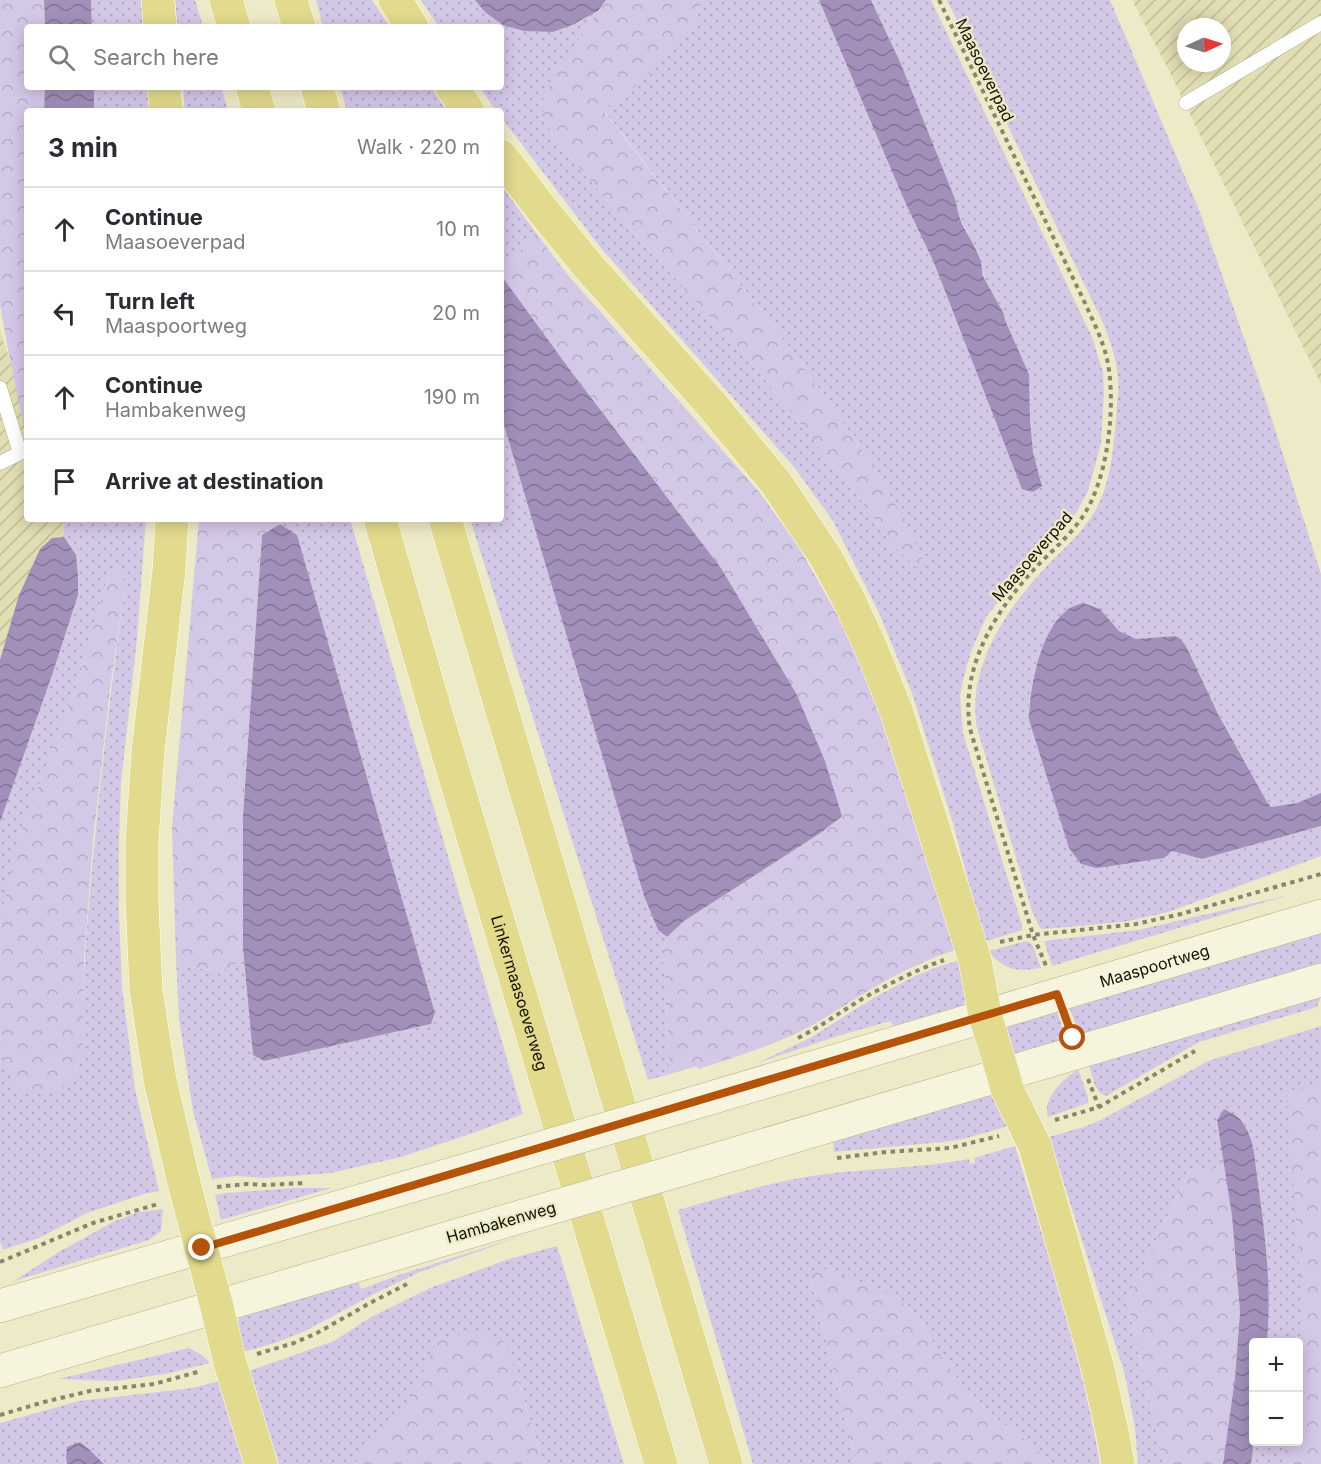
<!DOCTYPE html>
<meta charset="utf-8">
<style>
body{margin:0;font-family:Inter,sans-serif;background:#f2f2f3;color:#2b2b33}
.controls{position:absolute;right:18px;bottom:18px;display:grid;overflow:hidden;border-radius:6px;box-shadow:0 3px 15px #0003}
.controls button{width:54px;height:54px;display:grid;place-items:center;padding:0;border:0;border-bottom:2px solid #e1e1e2;background:#fff;color:#2b2b33;font:30px sans-serif}
.compass{position:absolute;left:1177px;top:18px;width:54px;height:54px;border-radius:50%;background:#fff;box-shadow:0 3px 15px #0003;rotate:86deg}
.stop{position:absolute;width:18px;height:18px;margin:-14px;border:4px solid #b45309;border-radius:50%;background:#fff}
.stop.end{background:#b45309;border-color:#fff;box-shadow:0 2px 6px #0008}
.list{margin:0;padding:0;list-style:none}
h2{display:flex;justify-content:space-between;align-items:center;height:78px;margin:0;padding:0 24px;font-size:26px}
h2 small{font-size:20px;font-weight:400;color:#7c7c81}
.list li{display:grid;grid-template-columns:39px 1fr auto;gap:18px;align-items:center;box-sizing:border-box;height:84px;padding:0 24px;border-top:2px solid #e1e1e2}
.list b{display:block;font-size:22px;white-space:nowrap}
.list p{margin:0;font-size:20px;white-space:nowrap;color:#7c7c81}
.list em{font-size:20px;font-style:normal;color:#7c7c81}
.icon{flex:none;width:33px;height:33px;fill:none;stroke:currentColor;stroke-width:2;stroke-linecap:round;stroke-linejoin:round}
.map{position:relative;flex:none;width:1321px;height:1464px;overflow:hidden}
.search{position:absolute;background:#fff;box-shadow:0 3px 15px #0003;left:24px;top:24px;width:480px;height:66px;display:flex;align-items:center;gap:15px;box-sizing:border-box;padding:0 21px;border-radius:6px;color:#7c7c81;font-size:22px}
.panel{position:absolute;background:#fff;box-shadow:0 3px 15px #0003;left:24px;top:108px;width:480px;height:414px;border-radius:6px}
.map>svg:first-child{display:block}
</style>
<div class="map">
<svg width="1321" height="1464" viewBox="0 0 1321 1464">
<defs>
<pattern id="industrial-furrows" width="10" height="10" patternUnits="userSpaceOnUse" patternTransform="scale(1.5)"><rect width="10" height="10" fill="#e1deb3"/><path d="M-1 1l2-2M0 10L10 0M9 11l2-2" fill="none" stroke="#c0bd98"/></pattern>
<pattern id="green-dots" width="8" height="8" patternUnits="userSpaceOnUse" patternTransform="scale(1.5)"><rect width="8" height="8" fill="#d4c8e7"/><path d="M2 2h.1M6 6h.1" fill="none" stroke="#b5abc5" stroke-width="1.8" stroke-linecap="round"/></pattern>
<pattern id="forest-crowns" width="20" height="18" patternUnits="userSpaceOnUse" patternTransform="scale(1.5)"><rect width="20" height="18" fill="#d4c8e7"/><path d="M2 6a3 3 0 1 1 6 0M12 15a3 3 0 1 1 6 0" fill="none" stroke="#b5abc5"/></pattern>
<pattern id="water-waves" width="16" height="10" patternUnits="userSpaceOnUse" patternTransform="scale(1.5)"><rect width="16" height="10" fill="#a290bb"/><path d="M0 5q4-4 8 0t8 0" fill="none" stroke="#837496"/></pattern>
</defs>
<rect width="100%" height="100%" fill="#edeac7"/>
<!-- industrial -->
<path fill="url(#industrial-furrows)" fill-rule="evenodd" d="M1132,0H1321V384L1169,71ZM1186,27H1222V63H1186Z
M0,331L27,410V519H65L77,555L0,1220Z"/>
<!-- green -->
<path fill="url(#green-dots)" d="M91,0H143L147,27H92Z
M175,0H195L203,27H177Z
M316,0H372L390,27H323Z
M421,0H475L485,12L574,24L598,11L581,37L543,117L553,136L634,233L751,362L857,494L892,545L881,477L788,346L602,108L611,104L635,87L693,24L702,0H819L905,202L934,263L952,310L1042,485L1033,452L1030,419L1029,373L1005,320L1004,314L982,273L979,254L960,219L955,199L901,64L871,0H931L1092,337L1103,372L1104,394L1101,443L1091,481L1087,493L1076,513L1023,571L986,617L971,652L964,676L960,696L963,733L1022,925V930L984,942L953,823L912,693L879,613L833,521L794,467L600,247L501,117V111H496L480,87H501V27H439Z
M947,0H1110L1200,212L1267,404L1321,574V793L1297,803L1271,807L1267,802L1218,714L1187,648L1181,639L1175,636L1136,639L1119,631L1100,609L1035,669L1029,704V720L1069,847L1172,851L1202,859L1321,826V856L1168,912L1129,921L1092,925L1042,929L1040,928L1032,911L977,728C967,672 1001,617 1037,577C1054,557 1075,541 1090,519C1110,490 1113,454 1116,419C1117,405 1119,391 1118,378C1117,360 1110,342 1104,325Z
M94,87H152L153,111H94Z
M183,87H221L228,111H185Z
M340,87H431L447,111H347Z
M501,185L536,233L501,272Z
M501,415L644,896L658,930L667,937L663,951L670,1074L648,1080L470,519H501Z
M64,519H146L137,639L121,783L119,841V914L122,987L135,1089L159,1191L144,1194L87,1213L39,1238L3,1250L0,1242V1025L4,1065L76,1072C85,1049 83,1024 83,1000C84,975 85,951 87,927C96,814 109,702 124,591L110,569L76,688L17,842L0,924V822L78,595V575L76,555L64,537Z
M282,519H350L523,1114L473,1133L401,1157L331,1173L264,1178L237,1176L212,1179L193,1111L179,1019L176,959L187,966L201,969L224,970L237,962L243,948L253,1054L263,1061L431,1024L435,1013L297,535L280,524Z
M1289,895L1052,966L1044,941L1138,930Z
M1321,933V964L1080,1036L1069,1006Z
M1027,941L1032,944L1041,968C1016,972 1006,971 988,951Z
M958,961L967,999L963,1005L893,1026L891,1021L844,1034L757,1063L810,1038L875,997L915,976L940,966Z
M1321,996L1317,1007L1199,1042L1106,1096C1094,1092 1093,1077 1089,1066V1063Z
M1057,1011L1066,1039L1012,1055L1003,1025Z
M1321,1026V1464H1251L1254,1442H1298V1342H1267C1272,1287 1265,1231 1257,1176C1255,1160 1254,1141 1246,1127C1241,1119 1232,1114 1224,1109L1217,1120L1225,1166L1188,1173L1127,1301L1164,1464H1138L1135,1428L1125,1375L1049,1137L1084,1127L1101,1120L1208,1061Z
M1078,1069L1088,1097V1103L1048,1117C1042,1097 1064,1079 1078,1069Z
M992,1093L1009,1126L963,1139L943,1142L834,1152L833,1139Z
M1015,1146C1047,1251 1082,1355 1100,1464H1052L1028,1442L990,1414L960,1382L944,1361L927,1332L906,1305L810,1277L857,1464H753L678,1210C727,1196 776,1180 826,1174C874,1168 922,1168 969,1159L970,1164L975,1163L974,1158Z
M294,1188H332L221,1220L215,1195L226,1193Z
M163,1209L161,1231L149,1240L14,1281L59,1252L113,1222L139,1212Z
M519,1237L420,1272L378,1292L303,1332L275,1343L243,1352L236,1326L240,1317L358,1281L361,1289L399,1275Z
M557,1246L624,1464H543L517,1376L421,1379L406,1411L360,1455L356,1464H278L249,1371L334,1341L371,1317L430,1288L509,1259Z
M189,1348L202,1355L210,1363L165,1374L116,1381L58,1379Z
M222,1380L247,1464H104L90,1450L66,1457L67,1464H0V1423L79,1401L193,1388Z"/>
<!-- forest -->
<path fill="url(#forest-crowns)" d="M0,0H44L45,27H27V87H45L44,111H27V440L9,355L0,305Z
M606,0H702L693,24L669,54L635,87L611,104L602,109L788,346L881,477L922,556V564L916,567L892,545L857,494L751,362L634,233L553,136L543,117L542,102L556,71Z
M536,233L567,274L760,493L797,544L846,630L879,704L955,950C922,961 890,977 860,996C843,1006 827,1017 809,1027C774,1045 736,1057 698,1069L697,1066L670,1074L663,951L667,937L684,921L822,832L842,816L796,693L721,568L573,374L501,275V272Z
M199,519H282L280,524L262,535L243,816V948L237,963L224,970L201,969L187,966L176,959L172,827Z
M110,569H118L123,575L124,591L110,689L93,842L84,959L83,1043L81,1058L76,1072L59,1092L30,1095L15,1086L4,1065L0,1025V924L17,842L76,688Z
M1321,1084V1464H1282L1286,1442H1298V1380L1303,1355L1302,1299L1286,1091Z
M1225,1166L1232,1216L1240,1312L1235,1378L1223,1464H1164L1127,1301L1188,1173Z
M826,1269L877,1288L906,1305L927,1332L944,1361L960,1382L990,1414L1028,1442L1052,1464H857L810,1277L813,1271Z
M478,1332L502,1340L508,1347L543,1464H356L360,1455L406,1411L437,1341L444,1337Z"/>
<!-- water -->
<path fill="url(#water-waves)" d="M44,0H91L92,27H45Z
M475,0H606L598,11L574,24L553,32L524,31L503,25L485,12Z
M819,0H871L901,64L955,199C957,206 958,213 960,219C967,237 983,253 982,274L1004,314L1005,320L1029,374L1030,419L1033,452L1042,486L1033,492L1022,489L934,263L905,202Z
M45,87H94V111H44Z
M501,275L573,374L721,568L796,693L825,761L842,816L822,832L684,921L667,937L658,930L644,896L501,415Z
M280,524L297,535L435,1013L431,1024L264,1061L253,1055L243,948V816L262,535Z
M64,537L76,555L78,575V595L52,675L0,822V660L19,595L40,549L52,538Z
M1083,603L1100,609L1119,631L1136,639L1175,636L1181,639L1187,648L1218,714L1267,802L1271,807L1297,803L1321,793V826L1202,859L1172,851L1164,858L1097,868L1081,864L1069,848L1029,720C1029,690 1040,631 1066,611C1070,607 1077,605 1083,603Z
M1224,1109C1232,1113 1241,1118 1245,1126C1254,1140 1255,1160 1257,1176C1265,1231 1272,1287 1267,1342H1254V1442L1251,1464H1223L1235,1378L1240,1312L1232,1216L1217,1120Z
M80,1442L90,1450L104,1464H67L66,1457L67,1447Z"/>
<g fill="none" stroke-linecap="round" stroke-linejoin="round">
<!-- lane casing -->
<g stroke="#b2af8e" stroke-width="15">
<path id="lane" d="M1186,103L1321,23
M0,388L20,453L0,463"/>
</g>
<!-- secondary casing -->
<g stroke="#b2af8e" stroke-width="34">
<g id="secondary">
<path id="s1" d="M704,1100L1321,916"/>
<path d="M721,1158L1321,980"/>
<path d="M0,1306L483,1165"/>
<path d="M0,1371L499,1223"/>
</g>
</g>
<!-- highway casing -->
<g stroke="#fff" stroke-width="34">
<g id="highway">
<path d="M158,0L160,27"/>
<path d="M226,0L234,27"/>
<path d="M291,0L299,27"/>
<path d="M395,0L412,27"/>
<path d="M164,87L166,111"/>
<path d="M252,87L259,111"/>
<path d="M317,87L324,111"/>
<path d="M452,87L468,111"/>
<path d="M501,156L540,207L589,267L711,404L776,483L825,556L848,598L871,648L897,713L975,960L985,1015L1003,1074L1007,1089L1035,1146L1097,1365L1112,1431L1118,1464"/>
<path d="M172,519L169,570L148,751L142,842V902L146,990L160,1080L185,1187L217,1307L230,1363L261,1464"/>
<path id="s2" d="M380,519L443,737L661,1464"/>
<path d="M445,519L726,1464"/>
</g>
</g>
<!-- path -->
<path stroke="#88856d" stroke-width="4" stroke-dasharray="4.5 4.5" stroke-linecap="butt" d="M939,0L1084,301C1094,323 1106,346 1109,370C1115,414 1107,483 1081,519C1068,537 1052,551 1037,566C996,610 960,666 970,729L1033,935L1047,968
M1000,942L1033,935L1136,924L1181,914L1321,874
M798,1038C822,1026 843,1010 867,996C891,983 918,969 944,960
M1088,1079L1099,1107
M1055,1120L1099,1107L1195,1051
M837,1158L886,1152L950,1148L999,1136
M217,1187L246,1184L266,1185L305,1183
M0,1262L93,1223L158,1204
M257,1354L294,1343L317,1333L372,1302L407,1284
M0,1415L44,1402L90,1391L154,1384L201,1371"/>
<!-- lane -->
<use href="#lane" stroke="#fff" stroke-width="14"/>
<!-- secondary -->
<use href="#secondary" stroke="#f6f4dc" stroke-width="33"/>
<!-- highway -->
<use href="#highway" stroke="#e2da8c" stroke-width="33"/>
<!-- secondary-bridge casing -->
<g stroke="#b2af8e" stroke-width="34" stroke-linecap="butt">
<path id="secondary-bridge" d="M483,1165L704,1100
M499,1223L721,1158"/>
</g>
<!-- secondary-bridge -->
<use href="#secondary-bridge" stroke="#f6f4dc" stroke-width="33"/>
</g>
<g fill="none" stroke-linecap="round" stroke-linejoin="round">
<!-- route -->
<path stroke="#b45309" stroke-width="8" d="M202,1248L1057,994L1073,1038"/>
</g>
<g text-anchor="middle" dominant-baseline="central" stroke-width="4.5" stroke-linejoin="round" paint-order="stroke">
<!-- street labels -->
<g font-size="16" fill="#131106" stroke="#edeac7">
<text transform="translate(985 70) rotate(64)">Maasoeverpad</text>
<text transform="translate(1032 556) rotate(-49)">Maasoeverpad</text>
<text stroke="none"><textPath href="#s1" startOffset="470">Maaspoortweg</textPath></text>
<text stroke="none"><textPath href="#s2" startOffset="494">Linkermaasoeverweg</textPath></text>
<text transform="translate(501 1222) rotate(-16)">Hambakenweg</text>
</g>
</g>
</svg>
<div class="controls">
<button>+</button>
<button>−</button>
</div>
<svg class="compass" viewBox="-18 -18 36 36"><path d="M0-13l5 13h-10z" fill="#e53935"/><path d="M0 13l5-13h-10z" fill="#7c7c81"/></svg>
<div class="stop" style="left:1073px;top:1038px"></div>
<div class="stop end" style="left:202px;top:1248px"></div>
<div class="search"><svg class="icon" aria-label="search" viewBox="0 0 24 24"><circle cx="10" cy="10" r="6"/><path d="M15 15l6 6"/></svg>Search here</div>
<section class="panel">
<h2>3 min<small>Walk · 220 m</small></h2>
<ul class="list">
<li><svg class="icon" aria-label="ahead" viewBox="0 0 24 24"><path d="M12 20V5M6 11l6-6 6 6"/></svg><div><b>Continue</b><p>Maasoeverpad</p></div><em>10 m</em></li>
<li><svg class="icon" aria-label="left" viewBox="0 0 24 24"><path d="M17 20v-9H6M10 6l-5 5 5 5"/></svg><div><b>Turn left</b><p>Maaspoortweg</p></div><em>20 m</em></li>
<li><svg class="icon" aria-label="ahead" viewBox="0 0 24 24"><path d="M12 20V5M6 11l6-6 6 6"/></svg><div><b>Continue</b><p>Hambakenweg</p></div><em>190 m</em></li>
<li><svg class="icon" aria-label="arrive" viewBox="0 0 24 24"><path d="M6 21V4h12l-3 4 3 4H6"/></svg><div><b>Arrive at destination</b></div></li>
</ul>
</section>
</div>
